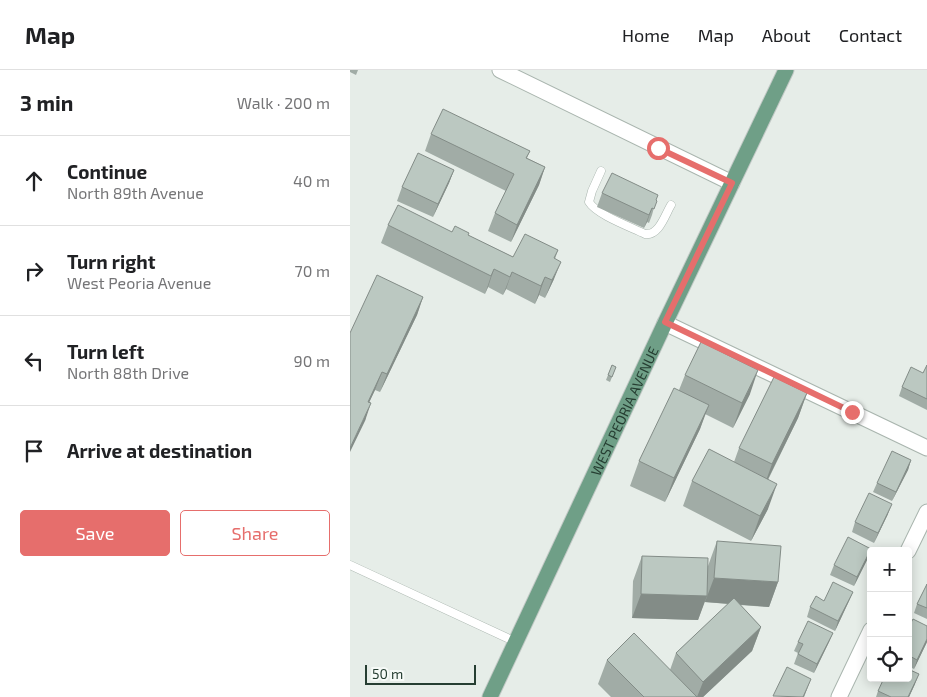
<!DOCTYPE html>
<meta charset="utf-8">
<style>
body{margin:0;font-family:"Exo 2",sans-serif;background:#f6f6f6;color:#202124}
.controls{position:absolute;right:15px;bottom:15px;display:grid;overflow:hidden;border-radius:5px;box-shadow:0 2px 12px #0003}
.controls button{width:45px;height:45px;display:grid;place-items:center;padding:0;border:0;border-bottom:1px solid #e0e0e0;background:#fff;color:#202124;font:25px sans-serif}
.scale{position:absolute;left:15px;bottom:12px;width:111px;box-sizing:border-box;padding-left:5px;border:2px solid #263e32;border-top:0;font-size:14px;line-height:18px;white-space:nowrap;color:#263e32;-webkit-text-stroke:4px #f6faf7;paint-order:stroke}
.stop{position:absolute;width:15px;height:15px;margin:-11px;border:4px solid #e66e6c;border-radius:50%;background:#fff}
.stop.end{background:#e66e6c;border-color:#fff;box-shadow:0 1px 5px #0008}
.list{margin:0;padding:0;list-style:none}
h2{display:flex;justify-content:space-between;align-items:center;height:65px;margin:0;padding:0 20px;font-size:21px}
h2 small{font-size:16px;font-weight:400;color:#757577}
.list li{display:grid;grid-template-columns:32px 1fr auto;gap:15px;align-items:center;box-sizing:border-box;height:90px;padding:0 20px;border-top:1px solid #e0e0e0}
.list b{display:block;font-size:19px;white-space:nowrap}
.list p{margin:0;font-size:16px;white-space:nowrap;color:#757577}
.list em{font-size:16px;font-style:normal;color:#757577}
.actions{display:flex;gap:10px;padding:15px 20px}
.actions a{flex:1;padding:11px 0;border:1px solid #e66e6c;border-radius:5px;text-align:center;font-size:18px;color:#e66e6c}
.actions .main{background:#e66e6c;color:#fff}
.icon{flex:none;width:28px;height:28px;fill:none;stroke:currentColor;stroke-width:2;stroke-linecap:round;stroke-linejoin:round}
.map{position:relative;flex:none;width:577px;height:627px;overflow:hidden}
header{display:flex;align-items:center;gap:30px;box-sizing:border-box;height:70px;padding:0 25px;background:#fff;border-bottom:1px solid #e0e0e0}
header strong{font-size:24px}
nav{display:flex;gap:28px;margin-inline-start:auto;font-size:18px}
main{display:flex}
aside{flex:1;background:#fff}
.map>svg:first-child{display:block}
</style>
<header>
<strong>Map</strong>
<nav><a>Home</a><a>Map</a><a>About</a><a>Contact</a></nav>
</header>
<main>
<aside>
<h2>3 min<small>Walk · 200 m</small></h2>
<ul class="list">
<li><svg class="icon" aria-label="ahead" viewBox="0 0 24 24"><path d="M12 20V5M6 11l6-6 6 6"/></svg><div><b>Continue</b><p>North 89th Avenue</p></div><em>40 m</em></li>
<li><svg class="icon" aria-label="right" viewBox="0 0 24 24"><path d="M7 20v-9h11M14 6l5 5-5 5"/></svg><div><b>Turn right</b><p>West Peoria Avenue</p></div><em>70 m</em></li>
<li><svg class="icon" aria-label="left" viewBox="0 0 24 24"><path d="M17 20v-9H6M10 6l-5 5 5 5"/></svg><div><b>Turn left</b><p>North 88th Drive</p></div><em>90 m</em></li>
<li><svg class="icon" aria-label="arrive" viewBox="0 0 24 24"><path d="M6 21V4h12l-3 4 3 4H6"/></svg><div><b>Arrive at destination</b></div></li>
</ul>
<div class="actions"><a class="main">Save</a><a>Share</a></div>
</aside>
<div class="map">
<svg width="577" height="627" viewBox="0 0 577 627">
<rect width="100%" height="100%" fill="#e6ede8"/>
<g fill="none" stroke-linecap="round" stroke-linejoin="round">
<!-- lane casing -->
<g stroke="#a9b5ae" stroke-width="9">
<path id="lane" d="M251,101L242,121L239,132C247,145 281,157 295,164C309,166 315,145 321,135
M0,495L166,572"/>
</g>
<!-- street casing -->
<g stroke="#a9b5ae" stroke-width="17">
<path id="street" d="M150,0L382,113
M315,253L577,378
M558,481L577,442
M489,627L521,560"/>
</g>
<!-- primary casing -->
<g stroke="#c2c9c6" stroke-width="17">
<g id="primary">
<path id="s1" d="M140,627L315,253L436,0"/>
</g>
</g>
<!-- lane -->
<use href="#lane" stroke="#fff" stroke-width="8"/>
<!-- street -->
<use href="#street" stroke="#fff" stroke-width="15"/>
<!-- primary -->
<use href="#primary" stroke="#6f9f87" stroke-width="15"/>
</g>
<!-- wall -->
<path fill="#a1aca6" d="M0,0H8L6,5L0,2Z
M81,64L180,81L177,88L195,97L189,115L161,172L138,161L145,143L156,121L75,81Z
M104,100L99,113L83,147L47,131L52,117Z
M252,123L306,130L302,145L299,153L297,152L294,158L247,137Z
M38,155L102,162L118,165L163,187L208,180L205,189L204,209L195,228L189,225L185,234L156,219L153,225L138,217L135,224L31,173Z
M73,227L67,245L30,322L25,320L19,332L15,351L0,263Z
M262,295L266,297L260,312L256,310Z
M577,295V340L549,326L552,317L573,303Z
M335,305L400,324L383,358L355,344L350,359L315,432L280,416L289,391L329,320Z
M457,323L448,348L418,410V439L401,471L333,436L342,411L384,392L389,378Z
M561,390L558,400L542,431L523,422L527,413Z
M538,444L524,473L502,462L505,452Z
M367,471L428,512L419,537L390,535L411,557L402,581L353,627H261L248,614L257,590L320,600L326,583L378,534L355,532V530L348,550L282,548L283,511L292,486L358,496Z
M521,479L518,488L504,516L480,505L484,495Z
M577,514V549L564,543L567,534Z
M503,522L499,531L485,561L457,547L460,537L474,531Z
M577,556V572L564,599L558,596V558Z
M483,563L479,572L464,603L444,594L448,583L444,581L448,572Z
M565,614L559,627H526L528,621Z"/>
<!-- shaded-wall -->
<path fill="#838c87" d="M195,97L189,115L161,172L167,155Z
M104,100L99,113L83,147L88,134Z
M302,138L297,152L294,158L299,145Z
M211,192L204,209L195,228L202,210Z
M144,199L138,217L135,224L141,206Z
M162,202L156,219L153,225L160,207Z
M195,207L189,225L185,234L191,216Z
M73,227L67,245L30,322L37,304Z
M408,300L400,324L383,358L392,333Z
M32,302L25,320L11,350L18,332Z
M457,323L448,348L413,419L422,394Z
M21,333L15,351L0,382V378Z
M359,335L350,359L315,432L324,408Z
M561,390L558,400L542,431L546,422Z
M427,414L418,439L401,471L410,446Z
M542,434L538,444L524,473L528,463Z
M521,479L518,488L504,516L507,507Z
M364,508L428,512L419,537L355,532Z
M503,522L499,531L485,561L488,551Z
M291,524L357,526L348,550L282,548Z
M411,557L402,581L353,627H347L353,612Z
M483,563L479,572L464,603L467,594Z
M577,569V572L564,599L567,590Z
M569,604L565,614L559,627H558Z
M461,609L454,627H453Z"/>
<!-- building -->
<path fill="#bbc8c1" stroke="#838c87" d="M93,39L180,81L176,88L195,97L167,155L145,143L164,104L81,64Z
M68,83L104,100L88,134L52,117Z
M262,103L308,125L306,130L307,131L304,139L302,138L299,145L252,123Z
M48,135L102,162L105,156L119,163L118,165L163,187L175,164L208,180L204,188L211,192L202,210L195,207L191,216L162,202L160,207L144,199L141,206L38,155Z
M27,205L73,227L37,304L32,302L18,332L21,333L0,378V263Z
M351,272L408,300L392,333L335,305Z
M262,295L266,297L262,307L258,305Z
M577,295V329L552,317L561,297L573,303Z
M424,307L457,323L422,394L389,378Z
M324,318L359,335L324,408L289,391Z
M359,379L427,414L410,446L342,411Z
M542,381L561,390L546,422L527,413Z
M519,423L542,434L528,463L505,452Z
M498,467L521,479L507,507L484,495Z
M367,471L431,476L428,512L364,508Z
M292,486L358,488L357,526L291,524Z
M483,512L503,522L488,551L460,537L466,526L474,531Z
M577,514V538L567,534Z
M384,528L411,557L353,612L326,583Z
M563,549L577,556V569L567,590L558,585V558Z
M458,551L483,563L467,594L448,584L453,574L448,572Z
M284,563L347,627H294L257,590Z
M437,597L461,609L453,627L423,626Z
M558,599L569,604L558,627H541L528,621L534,608H558Z"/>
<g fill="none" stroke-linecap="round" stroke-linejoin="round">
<!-- route -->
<path stroke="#e66e6c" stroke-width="6" d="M308,78L382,113L315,252L502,342"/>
</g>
<g text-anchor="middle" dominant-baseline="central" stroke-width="4.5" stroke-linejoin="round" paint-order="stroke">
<!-- street labels -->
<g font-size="14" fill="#263e32" stroke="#f6faf7">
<text stroke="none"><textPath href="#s1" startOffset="316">WEST PEORIA AVENUE</textPath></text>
</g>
</g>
</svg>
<div class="controls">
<button>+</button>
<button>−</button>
<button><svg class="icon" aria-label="locate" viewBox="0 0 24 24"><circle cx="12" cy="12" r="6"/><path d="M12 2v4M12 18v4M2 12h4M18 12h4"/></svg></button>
</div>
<div class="scale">50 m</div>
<div class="stop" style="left:308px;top:78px"></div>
<div class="stop end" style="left:502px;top:342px"></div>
</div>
</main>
